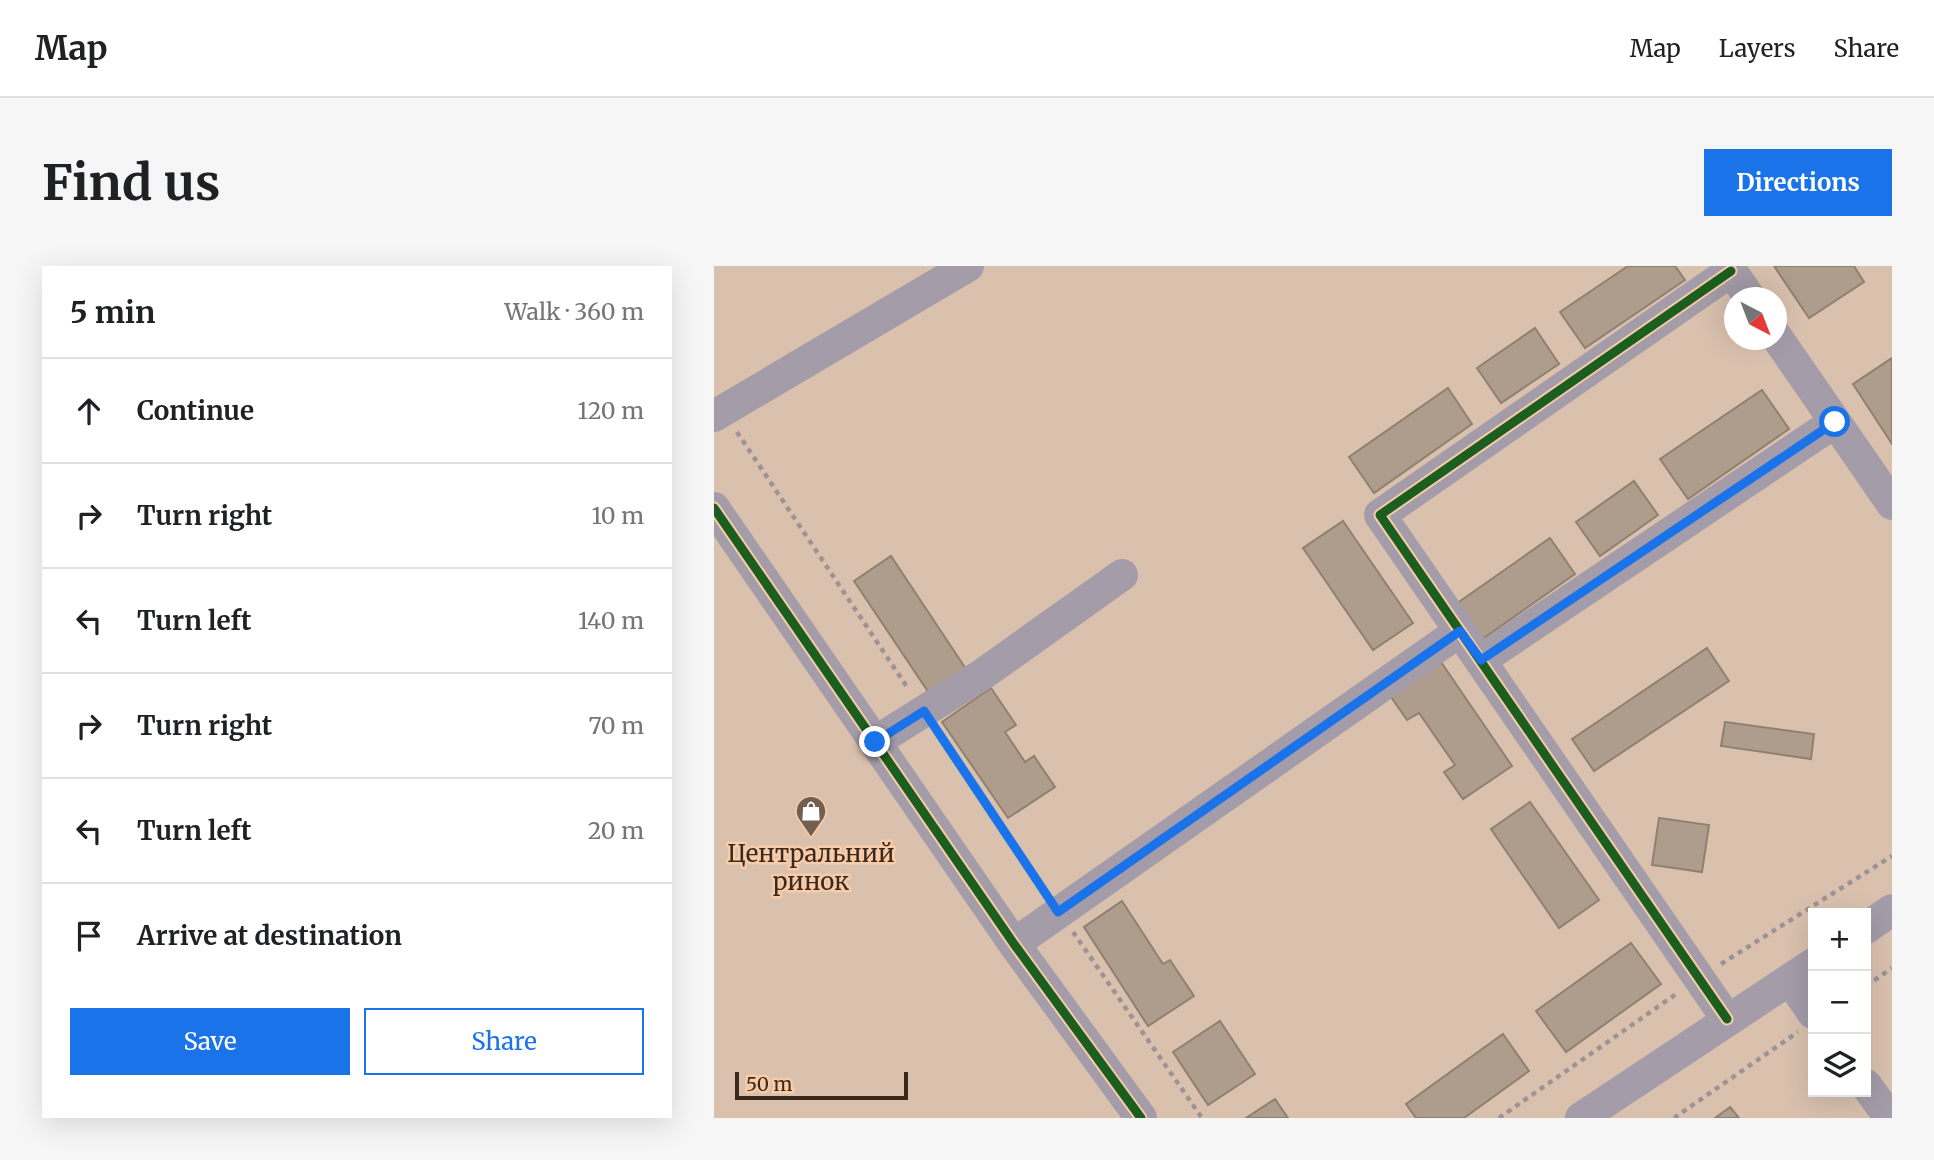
<!DOCTYPE html>
<meta charset="utf-8">
<style>
body{margin:0;font-family:Merriweather,serif;background:#f6f6f6;color:#202124}
.controls{position:absolute;right:21px;bottom:21px;display:grid;overflow:hidden;border-radius:0px;box-shadow:0 7px 28px #0002}
.controls button{width:63px;height:63px;display:grid;place-items:center;padding:0;border:0;border-bottom:2px solid #e0e0e0;background:#fff;color:#202124;font:35px sans-serif}
.compass{position:absolute;left:1010px;top:21px;width:63px;height:63px;border-radius:50%;background:#fff;box-shadow:0 7px 28px #0002;rotate:138deg}
.scale{position:absolute;left:21px;bottom:18px;width:173px;box-sizing:border-box;padding-left:7px;border:4px solid #3b2a1c;border-top:0;font-size:19px;line-height:24px;white-space:nowrap;color:#3b2a1c;-webkit-text-stroke:5px #f8cba9;paint-order:stroke}
.stop{position:absolute;width:21px;height:21px;margin:-16px;border:5px solid #1a73e8;border-radius:50%;background:#fff}
.stop.end{background:#1a73e8;border-color:#fff;box-shadow:0 2px 7px #0008}
.list{margin:0;padding:0;list-style:none}
h2{display:flex;justify-content:space-between;align-items:center;height:91px;margin:0;padding:0 28px;font-size:30px}
h2 small{font-size:23px;font-weight:400;color:#757577}
.list li{display:grid;grid-template-columns:46px 1fr auto;gap:21px;align-items:center;box-sizing:border-box;height:105px;padding:0 28px;border-top:2px solid #e0e0e0}
.list b{display:block;font-size:26px;white-space:nowrap}
.list em{font-size:23px;font-style:normal;color:#757577}
.actions{display:flex;gap:14px;padding:21px 28px}
.actions a{flex:1;padding:16px 0;border:2px solid #1a73e8;border-radius:0px;text-align:center;font-size:24px;color:#1a73e8}
.actions .main{background:#1a73e8;color:#fff}
.icon{flex:none;width:38px;height:38px;fill:none;stroke:currentColor;stroke-width:2;stroke-linecap:round;stroke-linejoin:round}
.map{position:relative;flex:none;width:1178px;height:852px;overflow:hidden;border-radius:0px}
header{display:flex;align-items:center;gap:42px;box-sizing:border-box;height:98px;padding:0 35px;background:#fff;border-bottom:2px solid #e0e0e0}
header strong{font-size:33px}
nav{display:flex;gap:38px;margin-inline-start:auto;font-size:24px}
.intro{display:flex;align-items:center;justify-content:space-between;box-sizing:border-box;height:168px;padding:0 42px}
h1{margin:0;font-size:49px}
.button{padding:18px 32px;border-radius:0px;background:#1a73e8;color:#fff;font-size:24px;font-weight:700}
main{display:flex;gap:42px;padding:0 42px}
aside{flex:1;background:#fff;border-radius:0px;box-shadow:0 7px 28px #0002}
.map>svg:first-child{display:block}
</style>
<header>
<strong>Map</strong>
<nav><a>Map</a><a>Layers</a><a>Share</a></nav>
</header>
<div class="intro"><h1>Find us</h1><a class="button">Directions</a></div>
<main>
<aside>
<h2>5 min<small>Walk · 360 m</small></h2>
<ul class="list">
<li><svg class="icon" aria-label="ahead" viewBox="0 0 24 24"><path d="M12 20V5M6 11l6-6 6 6"/></svg><div><b>Continue</b></div><em>120 m</em></li>
<li><svg class="icon" aria-label="right" viewBox="0 0 24 24"><path d="M7 20v-9h11M14 6l5 5-5 5"/></svg><div><b>Turn right</b></div><em>10 m</em></li>
<li><svg class="icon" aria-label="left" viewBox="0 0 24 24"><path d="M17 20v-9H6M10 6l-5 5 5 5"/></svg><div><b>Turn left</b></div><em>140 m</em></li>
<li><svg class="icon" aria-label="right" viewBox="0 0 24 24"><path d="M7 20v-9h11M14 6l5 5-5 5"/></svg><div><b>Turn right</b></div><em>70 m</em></li>
<li><svg class="icon" aria-label="left" viewBox="0 0 24 24"><path d="M17 20v-9H6M10 6l-5 5 5 5"/></svg><div><b>Turn left</b></div><em>20 m</em></li>
<li><svg class="icon" aria-label="arrive" viewBox="0 0 24 24"><path d="M6 21V4h12l-3 4 3 4H6"/></svg><div><b>Arrive at destination</b></div></li>
</ul>
<div class="actions"><a class="main">Save</a><a>Share</a></div>
</aside>
<div class="map">
<svg width="1178" height="852" viewBox="0 0 1178 852">
<rect width="100%" height="100%" fill="#d9c1ae"/>
<!-- building -->
<path fill="#ae9d8c" stroke="#90806f" stroke-width="2" d="M914,0H961L971,14L871,82L846,46Z
M1060,0H1140L1150,16L1095,52Z
M821,62L845,98L787,137L763,102Z
M1178,92V178L1139,118Z
M734,122L758,158L660,227L635,191Z
M1048,124L1075,163L974,233L946,193Z
M920,215L944,249L886,290L862,256Z
M629,255L699,357L659,384L589,282Z
M836,272L861,308L767,374L742,338Z
M177,290L252,403L215,427L140,315Z
M993,382L1015,415L880,505L858,473Z
M727,396L798,500L749,533L730,506L741,499L705,447L693,454L677,431Z
M277,422L302,459L291,466L311,496L320,490L341,521L294,552L228,456Z
M1011,456L1100,468L1097,493L1007,480Z
M816,536L885,634L845,662L777,563Z
M945,552L995,559L988,606L938,599Z
M408,635L449,698L456,694L480,730L434,760L370,661Z
M917,677L947,718L852,786L822,745Z
M506,755L541,808L494,839L459,786Z
M789,768L815,805L750,852H702L692,838Z
M561,833L574,852H532Z
M1016,841L1025,852H1001Z"/>
<g fill="none" stroke-linecap="round" stroke-linejoin="round">
<!-- path -->
<path stroke="#9d9395" stroke-width="4.5" stroke-dasharray="5 5" stroke-linecap="butt" d="M23,166L195,424
M224,466L330,624
M359,666L488,852
M1007,698L1178,590
M1152,720L1178,702
M785,852L965,726
M960,852L1084,766"/>
<!-- minor -->
<path stroke="#a49ca8" stroke-width="32" d="M1014,0L1036,32
M1062,70L1178,238
M0,150L254,0
M0,242L300,678L427,852
M767,394L1121,156
M161,476L269,408L408,309
M1152,662L1178,644
M300,678L746,365
M1076,714L1099,747
M1013,753L666,249L1017,5
M1152,819L1176,852
M867,852L1099,698"/>
<!-- cycleway casing -->
<g stroke="#f8cba9" stroke-width="13">
<path id="cycleway" d="M0,242L300,678L427,852
M1013,753L666,249L1017,5"/>
</g>
<!-- cycleway -->
<use href="#cycleway" stroke="#1b5e20" stroke-width="9"/>
</g>
<g fill="none" stroke-linecap="round" stroke-linejoin="round">
<!-- route -->
<path stroke="#1a73e8" stroke-width="9" d="M161,476L210,445L344,646L746,365L767,394L1121,156"/>
</g>
<!-- icons -->
<defs>
<g id="shop-pin" transform="scale(1.575)"><path d="M0 17L-7.5 6A9.5 9.5 0 1 1 7.5 6Z" fill="#725f4f" stroke="#f8cba9"/><path d="M-5-2.5h2.3a2.7 3.5 0 0 1 5.4 0H5L5.5 6h-11ZM-1.5-2.5h3a1.5 2.3 0 0 0-3 0Z" fill="#fff"/></g>
</defs>
<g fill-rule="evenodd">
<use href="#shop-pin" x="97" y="545"/>
</g>
<g text-anchor="middle" dominant-baseline="central" stroke-width="5" stroke-linejoin="round" paint-order="stroke">
<!-- poi labels -->
<g font-size="24" fill="#3b2a1c" stroke="#f8cba9">
<text x="97" y="587">Центральний<tspan x="97" dy="28">ринок</tspan></text>
</g>
</g>
</svg>
<div class="controls">
<button>+</button>
<button>−</button>
<button><svg class="icon" aria-label="layers" viewBox="0 0 24 24"><path d="M12 4l9 5-9 5-9-5zM3 14l9 5 9-5"/></svg></button>
</div>
<svg class="compass" viewBox="-18 -18 36 36"><path d="M0-13l5 13h-10z" fill="#e53935"/><path d="M0 13l5-13h-10z" fill="#757577"/></svg>
<div class="scale">50 m</div>
<div class="stop" style="left:1121px;top:156px"></div>
<div class="stop end" style="left:161px;top:476px"></div>
</div>
</main>
